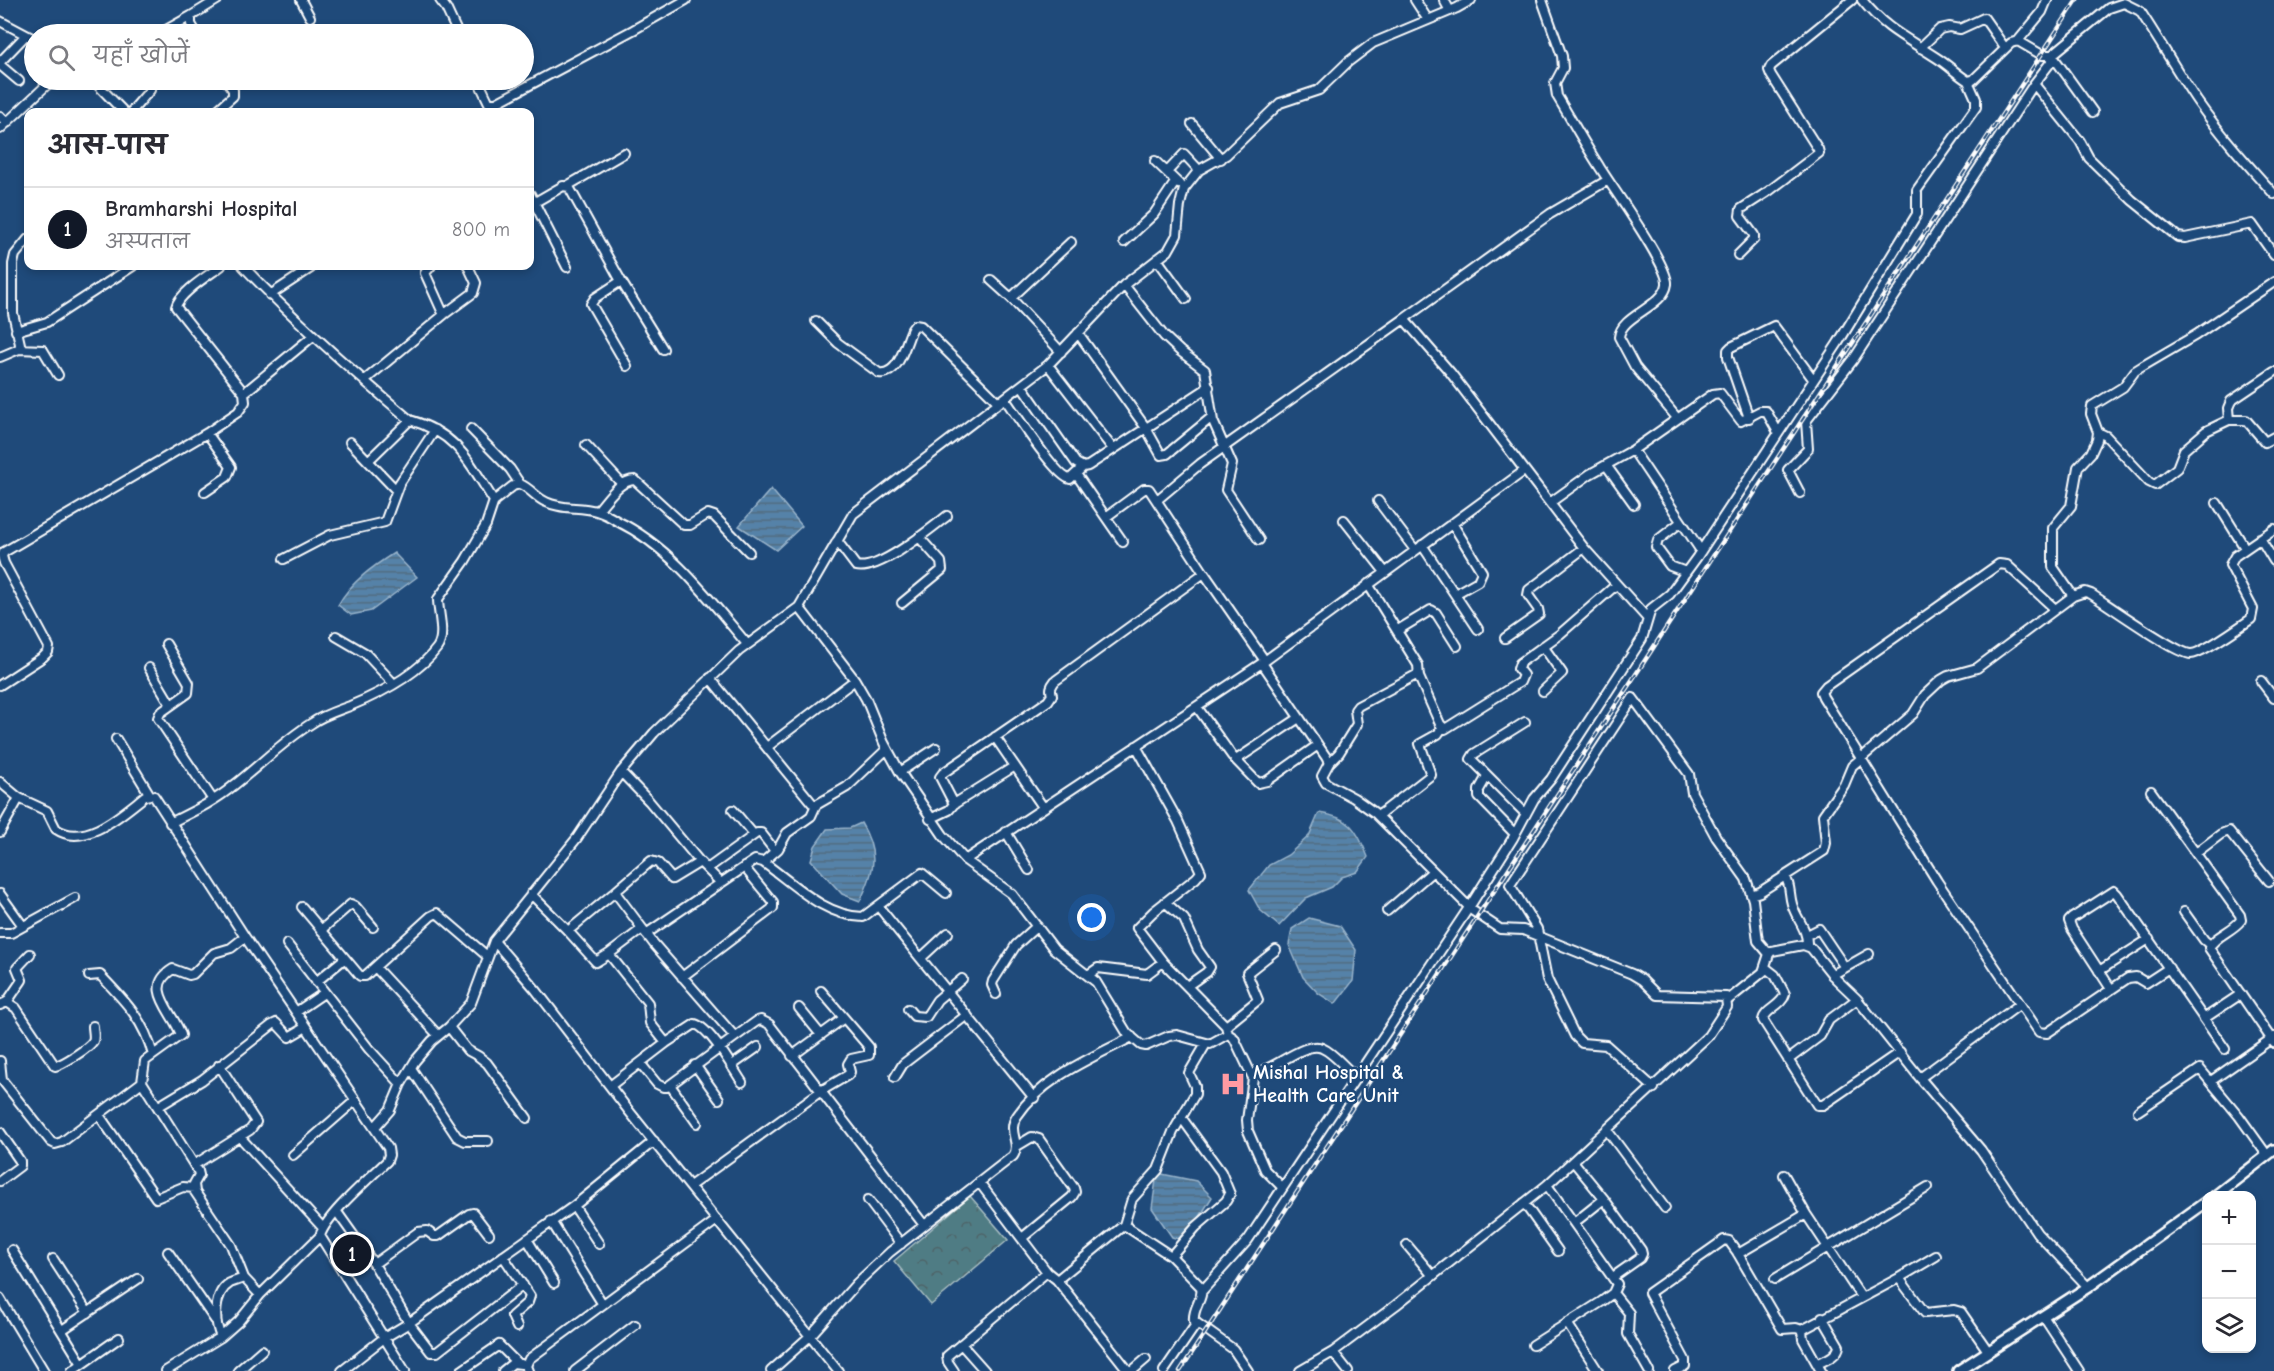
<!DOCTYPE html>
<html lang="hi">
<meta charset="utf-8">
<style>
body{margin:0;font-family:"Comic Neue","Playpen Sans Deva",sans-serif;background:#f2f2f3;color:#2b2b33}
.controls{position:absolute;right:18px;bottom:18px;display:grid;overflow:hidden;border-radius:12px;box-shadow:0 3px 9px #0003}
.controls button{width:54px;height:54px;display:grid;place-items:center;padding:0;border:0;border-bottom:2px solid #e1e1e2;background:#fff;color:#2b2b33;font:30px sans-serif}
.you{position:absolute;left:1092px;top:918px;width:21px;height:21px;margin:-15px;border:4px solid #fff;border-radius:50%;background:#1a73e8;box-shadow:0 0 0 9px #1a73e833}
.badge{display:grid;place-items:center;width:39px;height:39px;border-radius:50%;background:#111827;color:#fff;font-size:20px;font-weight:700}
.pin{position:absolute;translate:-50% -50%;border:3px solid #fff;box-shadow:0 2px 6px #0006}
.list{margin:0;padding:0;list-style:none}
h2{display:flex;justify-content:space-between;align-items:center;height:78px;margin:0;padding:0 24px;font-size:26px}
h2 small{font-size:20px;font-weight:400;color:#7c7c81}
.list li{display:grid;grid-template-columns:39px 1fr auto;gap:18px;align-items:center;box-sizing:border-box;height:84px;padding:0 24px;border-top:2px solid #e1e1e2}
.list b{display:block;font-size:22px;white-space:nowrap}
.list p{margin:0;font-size:20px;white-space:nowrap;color:#7c7c81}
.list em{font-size:20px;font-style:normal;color:#7c7c81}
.icon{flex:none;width:33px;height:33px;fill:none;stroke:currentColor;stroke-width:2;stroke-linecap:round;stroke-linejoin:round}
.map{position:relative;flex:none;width:2274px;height:1371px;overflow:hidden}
.search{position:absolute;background:#fff;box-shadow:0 3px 9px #0003;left:24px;top:24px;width:510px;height:66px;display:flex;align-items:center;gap:15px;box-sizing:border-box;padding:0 21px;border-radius:33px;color:#7c7c81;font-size:22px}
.panel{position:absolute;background:#fff;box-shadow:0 3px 9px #0003;left:24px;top:108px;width:510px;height:162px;border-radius:12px}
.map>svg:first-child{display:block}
</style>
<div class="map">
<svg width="2274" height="1371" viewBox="0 0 2274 1371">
<defs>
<pattern id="forest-crowns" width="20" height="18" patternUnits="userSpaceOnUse" patternTransform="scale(1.5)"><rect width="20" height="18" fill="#507c84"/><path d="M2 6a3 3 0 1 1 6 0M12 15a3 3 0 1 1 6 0" fill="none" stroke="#4e6468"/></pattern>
<pattern id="water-rules" width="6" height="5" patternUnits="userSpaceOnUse" patternTransform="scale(1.5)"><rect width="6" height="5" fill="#5582a8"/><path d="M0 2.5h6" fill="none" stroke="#516a7f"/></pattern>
</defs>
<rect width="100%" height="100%" fill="#1f4a7a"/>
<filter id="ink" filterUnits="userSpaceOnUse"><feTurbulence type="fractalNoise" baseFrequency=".0167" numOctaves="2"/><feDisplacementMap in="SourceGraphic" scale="12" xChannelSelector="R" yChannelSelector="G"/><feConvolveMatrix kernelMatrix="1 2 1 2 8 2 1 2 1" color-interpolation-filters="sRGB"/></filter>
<g filter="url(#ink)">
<!-- forest -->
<path fill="url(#forest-crowns)" stroke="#a8bec2" stroke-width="1.5" d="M970,1196L1008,1240L931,1305L894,1261Z"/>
<!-- water -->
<path fill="url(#water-rules)" stroke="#99b4cb" stroke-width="1.5" d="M771,489L802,526L776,550L739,526Z
M394,553L417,577L371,611L351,615L338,605C351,582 372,567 394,553Z
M1319,813C1350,817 1357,829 1368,857L1357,872L1342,877L1332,887L1306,898L1279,926L1260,910L1249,890L1269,865L1288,855L1309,836Z
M861,823C879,853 875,871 860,901L842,894L811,860L815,846L827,829L850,828Z
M1309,918L1340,926L1356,950L1353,981L1335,1004L1318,993L1303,977L1289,945L1292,929Z
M1157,1173L1196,1181L1212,1197L1196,1223L1178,1239L1172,1237L1152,1208Z"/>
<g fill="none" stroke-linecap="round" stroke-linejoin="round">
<!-- minor casing -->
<g stroke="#fff" stroke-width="12">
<path id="minor" d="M301,0L310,17
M440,0L446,8L458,34
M1415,0L1428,20
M1444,0L1450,11
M1542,0L1562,56L1563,68L1555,83L1557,96C1571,119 1584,143 1599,166C1611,186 1669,266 1667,284C1664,307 1621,315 1619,337L1635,367L1677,418
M1862,0C1886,30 1907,38 1937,58C1948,65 1957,74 1968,81L1973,80L2011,43L2018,41L2042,55H2052L2109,8L2124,3L2140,11C2159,40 2177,71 2197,101C2220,134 2247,164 2274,194
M0,21L34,39
M159,34L191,16
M197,34L191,24V16L217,0
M2018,41L2042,12L2047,0
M1920,48L1940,29L1949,27L1960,29L1984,18L2005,48
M2052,55L2093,112
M0,62L26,35
M0,65L19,81
M93,80L124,112
M478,80L489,103H496L633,30L686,0
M2034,84L2080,141L2089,158L2132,200L2178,237L2185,238L2252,224L2274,255
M131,112L150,90L152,80
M215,112L233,96V90L226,80
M489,112L492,104
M0,116L7,123
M1192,124L1221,159
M0,129L52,80
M1155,161L1179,184
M1167,172L1184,154L1199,170
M567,186L624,153
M530,194L567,267
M530,205L563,186L569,187L621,281L663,349
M1124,242L1154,214L1176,181
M1738,255L1754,239V235L1740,216L1741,209L1769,191L1819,153L1818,149L1771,75L1769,70L1771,66L1852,0
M1157,259L1186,299
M243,266C295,321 352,371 410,420C458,434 469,462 494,501
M431,266L425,273L443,313H446
M991,280L1011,298L1061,352
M621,281L595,298L591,304L627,366
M1124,285L1164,336L1180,351L1205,370L1213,421L1232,464L1226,490L1259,540
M270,295L311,268
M1011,298L1071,242
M1404,319L1550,214L1608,180
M816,321L838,343L879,373C899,376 905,344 912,329L915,325L921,326L999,403
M16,331L47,322L133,266
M1078,333L1146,428L1161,455L1167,454L1212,417
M19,349L43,350L58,375
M0,357L19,349L20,344L13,313V264L15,255L28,239
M1048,365L1113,449
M365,380L446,313L473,293L476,283L468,266
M1022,386L1076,463L1083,467L1088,466L1209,387
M244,393L313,336
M1005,399C1015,413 1057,478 1070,479L1083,467
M1749,418L1728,357V350L1731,347L1774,326L1813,379
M2229,420L2228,408L2231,401L2274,372
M471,429L510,469L520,484
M2098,432L2106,436L2149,482L2155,485L2177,468L2184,450L2206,431L2229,420H2246L2265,442L2274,437
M350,442L396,490
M586,445L622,484
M1633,450L1701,551
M368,461L410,420
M1606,465L1634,504
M1076,474L1123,542
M205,492L227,477L231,467L207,433
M1800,493L1788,470L1808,449L1806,421L1853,360L2034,84L2054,58
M1157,500L1200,464L1404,319L1450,372L1584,548L1647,618
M1378,501L1415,550
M1551,502L1590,474L1633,450L1713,394L1720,393L1741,421L1760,411H1766L1778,432
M2217,503L2245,548
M597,511C607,500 619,480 635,480L684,525H690L708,514L714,516L749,552
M1106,517L1144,489H1149L1204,573L1265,661
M1344,520L1385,572
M1681,522L1658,540L1656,547L1670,566L1686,572
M1452,523L1482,572L1478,581L1455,594
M2260,538L2274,561
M837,541L856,566C878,572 929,530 947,516
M1422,545L1478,629
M284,559L330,535L385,522L399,484L435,430
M1368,584L1418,665L1419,677L1440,724L1445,729L1520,682L1523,675L1518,669L1520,663L1560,634L1616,585
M2073,596L2053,567V528L2071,506L2078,467L2091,453L2097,440L2098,432L2091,414L2092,406L2123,387L2135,371L2143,366L2196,335L2274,282
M902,603L942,570L941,562L919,537
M799,607L855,680L866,699L884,743L900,772L943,835L965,860L1012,894L1054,949L1096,982L1127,1033L1141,1045L1146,1046L1169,1036L1177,1035L1210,1044L1228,1034L1234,1038L1253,1078L1247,1120L1248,1131L1265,1170L1282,1187
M2054,608L2007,565L1999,564L1826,686L1821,692L1823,697L1937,881L2039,1032L2047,1033L2128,978L2136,977L2146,983L2169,968
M1398,630L1431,610L1436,613L1457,646
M336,636L365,653L394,684
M1505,638L1539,614L1538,609L1528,595L1529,590L1584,548
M166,644L189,683L188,693L160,713L158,718L213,800
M1262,663L1524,471
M149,668L171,705
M710,678L812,803L816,805L847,787L887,749
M2261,681L2274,698
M0,685L43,657L48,652L49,647L4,563L2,556L4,552L207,433L238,412L245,402L244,393L176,307C179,293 209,275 221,266
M1543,691L1562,673L1543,646
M1197,707L1232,756L1258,783L1267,781L1318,745
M1525,722L1474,754L1471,759L1526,814
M995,737L1043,807
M116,739L150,795
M1136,746L1178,821L1201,872L1196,878L1153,912L1137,928L1163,962L1226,1026L1228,1034
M767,747L855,680
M1236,760L1299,718
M1329,763L1339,753L1357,724L1355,710L1358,706L1418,674
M621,772L649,801L700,862
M900,772L936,748
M1487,776L1479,790V797L1515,834
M0,782L19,798L47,811L56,829C85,849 123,813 145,796L150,795L154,796L245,937L388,1148L389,1155L387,1161C370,1178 326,1215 320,1236L405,1371
M2151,791L2240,915L2241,920C2232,932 2215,935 2209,948L2274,1043
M954,804L1015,766
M733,810L754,835
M1378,816L1431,775L1420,744L1438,734L1442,728
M930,819L949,810L954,804L940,777L943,773L1048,701L1052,695C1050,689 1051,686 1055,681L1204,573
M170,823C192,812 214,802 233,786C260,765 283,741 312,723C323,715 337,711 350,706C379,694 417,675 437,648C446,636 438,613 438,599L465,561L486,525L494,501L513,486L520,484C530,488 536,498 546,502C562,510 580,506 596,511C603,513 611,517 617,521C671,547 709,599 747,644
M0,832L19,798
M1006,832L1029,870
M2196,853L2221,834L2229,831L2269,881
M965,860L1262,663L1326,757L1329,763L1322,776L1326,783L1354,798L1375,813L1473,911L1500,929L1523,930L1632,974L1642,980L1657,995L1726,997L1727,1007L1708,1036L1547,1185L1396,1305L1333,1352L1300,1371
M763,862L778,849L787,833L811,816L816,805
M707,869L757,833H761L775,851
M1785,876C1791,886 1789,894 1792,904C1796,919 1808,929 1807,945
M615,892L651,861L658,863L672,879L700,862L721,883L755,860L763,862C794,884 824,916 863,917L922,873L946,893
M0,894L23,926
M531,894L568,931L615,892L654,944L735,1037L757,1021L761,1020L769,1024L924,1225
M1751,895L1760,892L1824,851L1826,843L1823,815L1844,785L1852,766L1913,714L1925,695L1941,680L1948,676L1977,668L2073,596L2085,592L2091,594C2107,604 2177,654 2191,654C2201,654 2241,626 2251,619L2253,609L2230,565L2235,556L2274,529
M1165,902L1184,919L1198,950L1210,967L1207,972L1187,986
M878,906L1034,1098
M302,907L360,976H365L431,916L437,913L487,956
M1387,911L1433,871
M2184,912L2204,940L2210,945
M321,930L351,904L355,906L373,927
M568,931L596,962L609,954L642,929
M0,933H11L75,898
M646,934L721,883
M1807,935L1819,929L1844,966
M245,937L231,948L214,953L193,974L189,975L173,969C142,988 173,1011 181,1035L145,1061L142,1082L198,1171L199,1175L194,1184L195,1192L231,1245L244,1278L260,1295
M494,941L536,990L629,1111L838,1371
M287,944L369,1049L401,1084
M609,954L648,1003L650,1023L666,1043
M921,958L948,933
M375,967L438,1035
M1766,968L1775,975L1785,994C1782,1006 1765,1009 1763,1020L1817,1105H1823L1900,1052
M2099,971L2149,939
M1088,975L1098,968L1147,974L1163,962
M1832,975L1869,954
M89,976L100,975C125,1001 144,1020 153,1055
M682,977L773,908V902L744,867
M316,982L344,959
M2111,989L2072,929L2069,921L2072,918L2114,891L2117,894L2225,1049
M996,994L992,985L993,981L1016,945L1037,926
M1728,1000L1763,972L1769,954L1772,951L1803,945L1811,948L1835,978L1857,999L1920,1078L1981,1150L2037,1233L2088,1287
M7,1002L22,980L17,968L30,954
M0,1005L7,1002L16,1008L55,1066C62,1065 89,1048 93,1041C95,1037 93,1031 93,1026
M799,1008L821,1035
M908,1009L914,1016L926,1017L937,1000L962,979
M296,1012L324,993
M2205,1018L2241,994
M1226,1026L1258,1000L1247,973L1276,950
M449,1027L467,1050L478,1056L487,1063L527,1118
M792,1056L844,1018
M1788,1060L1820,1036L1829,1020L1857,999
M0,1061L2,1080L51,1142L55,1144L62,1142L142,1082
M640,1063L657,1084L663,1087H667L735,1037
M695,1065L719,1099
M731,1066L758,1047
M411,1068L457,1137L465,1141H488
M1251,1074C1272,1072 1305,1040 1322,1048C1334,1053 1345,1068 1355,1076
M895,1077L903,1064L967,1015
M1920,1078L2020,1004
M2211,1081L2274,1037
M670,1085L697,1123
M610,1086L666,1043L695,1024C711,1029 732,1067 742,1082
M1654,1088L1606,1045L1582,1043L1575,1036L1547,979L1537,929L1510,885L1633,698L1689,774L1692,793L1716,837L1746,879L1753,900L1758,941L1769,954
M159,1106L202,1080L272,1025L276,1023L289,1037L306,1027
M2138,1111L2200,1069L2239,1116L2267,1155
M99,1115L156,1198L183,1187L194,1188
M375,1127L390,1110L401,1084L415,1061L432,1041L449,1027L471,1003L494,941L577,838L621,772L654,733L739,651L799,607L853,514L1048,365L1124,285L1168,251L1177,235L1180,205L1184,189L1199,170L1226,155L1280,103L1319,90L1348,62L1373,43L1457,8L1471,0
M1607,1130L1665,1208
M0,1132L20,1161V1166L0,1181
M240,1137L323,1228
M1017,1146L1032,1137L1039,1139L1074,1188L1075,1192L1072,1197L1022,1238
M293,1155L356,1100
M1573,1161L1604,1199L1641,1250L1642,1254L1640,1258L1613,1277
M194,1165L250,1130L256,1122L219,1065
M1784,1175L1806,1214L1861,1297
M979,1182L1047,1272L1057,1280L1124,1225L1171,1256L1201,1287C1204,1299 1192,1308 1194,1321L1233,1349L1248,1371
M690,1186L821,1091L848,1075L850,1072L848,1064L851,1059L869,1055V1047L821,991
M868,1200L901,1244
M1524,1203L1558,1251
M574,1206L599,1244
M337,1212L374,1264L409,1323L431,1352H437L523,1285
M551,1221L602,1303
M1574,1223L1604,1199
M1124,1225L1132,1199L1158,1170L1173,1132L1195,1094V1086L1189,1073L1206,1044
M527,1239L554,1283
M1407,1245L1433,1276
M12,1250L82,1364
M168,1252L215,1320
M1738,1254L1806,1214
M503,1256L530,1296L528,1302L512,1316L517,1327
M1171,1256L1196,1227L1226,1201L1230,1194L1221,1172L1181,1117
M53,1259L88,1313
M374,1264L418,1232L427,1231L434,1236H438L469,1214L473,1213L489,1234
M1899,1278L1925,1313L1954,1310L1961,1312L1988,1351
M1775,1279L1928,1187
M1057,1280L1127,1369L1132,1371L1146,1359
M1202,1291L1248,1240L1470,906L1513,838L1534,799L1551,779L1642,639L1651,609L1670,594L1697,557L1838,343L1917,214V190L1976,107V99L1968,81
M1613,1293L1629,1313L1628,1334L1649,1371
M0,1298L44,1371
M2043,1316L2079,1371
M1567,1323L1598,1371
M62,1330L138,1279
M221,1337C214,1322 213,1293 230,1283C234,1281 239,1280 244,1278
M961,1344L985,1371
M1533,1345L1601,1302L1613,1293L1617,1284L1547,1185
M1333,1352L1348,1371
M1817,1364C1825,1360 1838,1356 1839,1346L1822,1317
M72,1371L119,1338
M166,1371L221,1337L239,1321L260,1295L320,1236
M238,1371L262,1350
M342,1371L384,1338L409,1323L574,1206L654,1141
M461,1371L499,1345L517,1363
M503,1371L513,1363L521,1364
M528,1371L526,1366L529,1359L717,1220
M575,1371L635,1325
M771,1371L810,1336L857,1283L890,1252L1013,1156C1022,1143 1006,1132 1017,1116C1043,1077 1092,1058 1132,1037
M954,1371L948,1362L947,1356L1047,1272
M1164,1371L1197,1323
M1675,1371L1685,1366V1360L1649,1293L1724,1240L1729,1241L1737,1252L1782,1329L1796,1328L1802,1330
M1821,1371L1803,1339L1802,1330L1899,1278L1936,1256"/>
</g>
<!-- tertiary casing -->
<g stroke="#fff" stroke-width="14">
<path id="tertiary" d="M2215,1196L2274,1150
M1958,1371L2088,1287L2206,1202"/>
</g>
<!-- minor -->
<use href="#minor" stroke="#1f4a7a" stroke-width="8"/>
<!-- tertiary -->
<use href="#tertiary" stroke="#1f4a7a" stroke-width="9"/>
<!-- rail casing -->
<g stroke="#fff" stroke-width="4.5">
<path id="rail" d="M1180,1371L2077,0"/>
</g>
<!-- rail -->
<use href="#rail" stroke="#1f4a7a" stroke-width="2" stroke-dasharray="7" stroke-linecap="butt"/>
</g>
</g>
<!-- icons -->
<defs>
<g id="hospital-bare" transform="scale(2.07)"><path d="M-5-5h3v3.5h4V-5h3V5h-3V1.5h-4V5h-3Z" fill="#ff9aa2" stroke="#1f4a7a" stroke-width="2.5" paint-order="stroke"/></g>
</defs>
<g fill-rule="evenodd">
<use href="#hospital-bare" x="1233" y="1084"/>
</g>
<g text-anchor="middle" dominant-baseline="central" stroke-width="5" stroke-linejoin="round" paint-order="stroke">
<!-- poi labels -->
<g font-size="20" font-weight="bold" fill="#fff" stroke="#1f4a7a" text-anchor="start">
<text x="1253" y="1072">Mishal Hospital &amp;<tspan x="1253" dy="23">Health Care Unit</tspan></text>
</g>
</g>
</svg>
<div class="controls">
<button>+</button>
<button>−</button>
<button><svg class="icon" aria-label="layers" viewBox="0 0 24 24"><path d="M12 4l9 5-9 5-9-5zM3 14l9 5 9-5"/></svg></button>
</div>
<div class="you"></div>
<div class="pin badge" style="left:352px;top:1254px">1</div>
<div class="search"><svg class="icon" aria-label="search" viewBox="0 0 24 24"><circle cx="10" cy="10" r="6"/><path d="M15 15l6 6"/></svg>यहाँ खोजें</div>
<section class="panel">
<h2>आस-पास<small></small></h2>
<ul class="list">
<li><span class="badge">1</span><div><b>Bramharshi Hospital</b><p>अस्पताल</p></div><em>800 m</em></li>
</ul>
</section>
</div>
